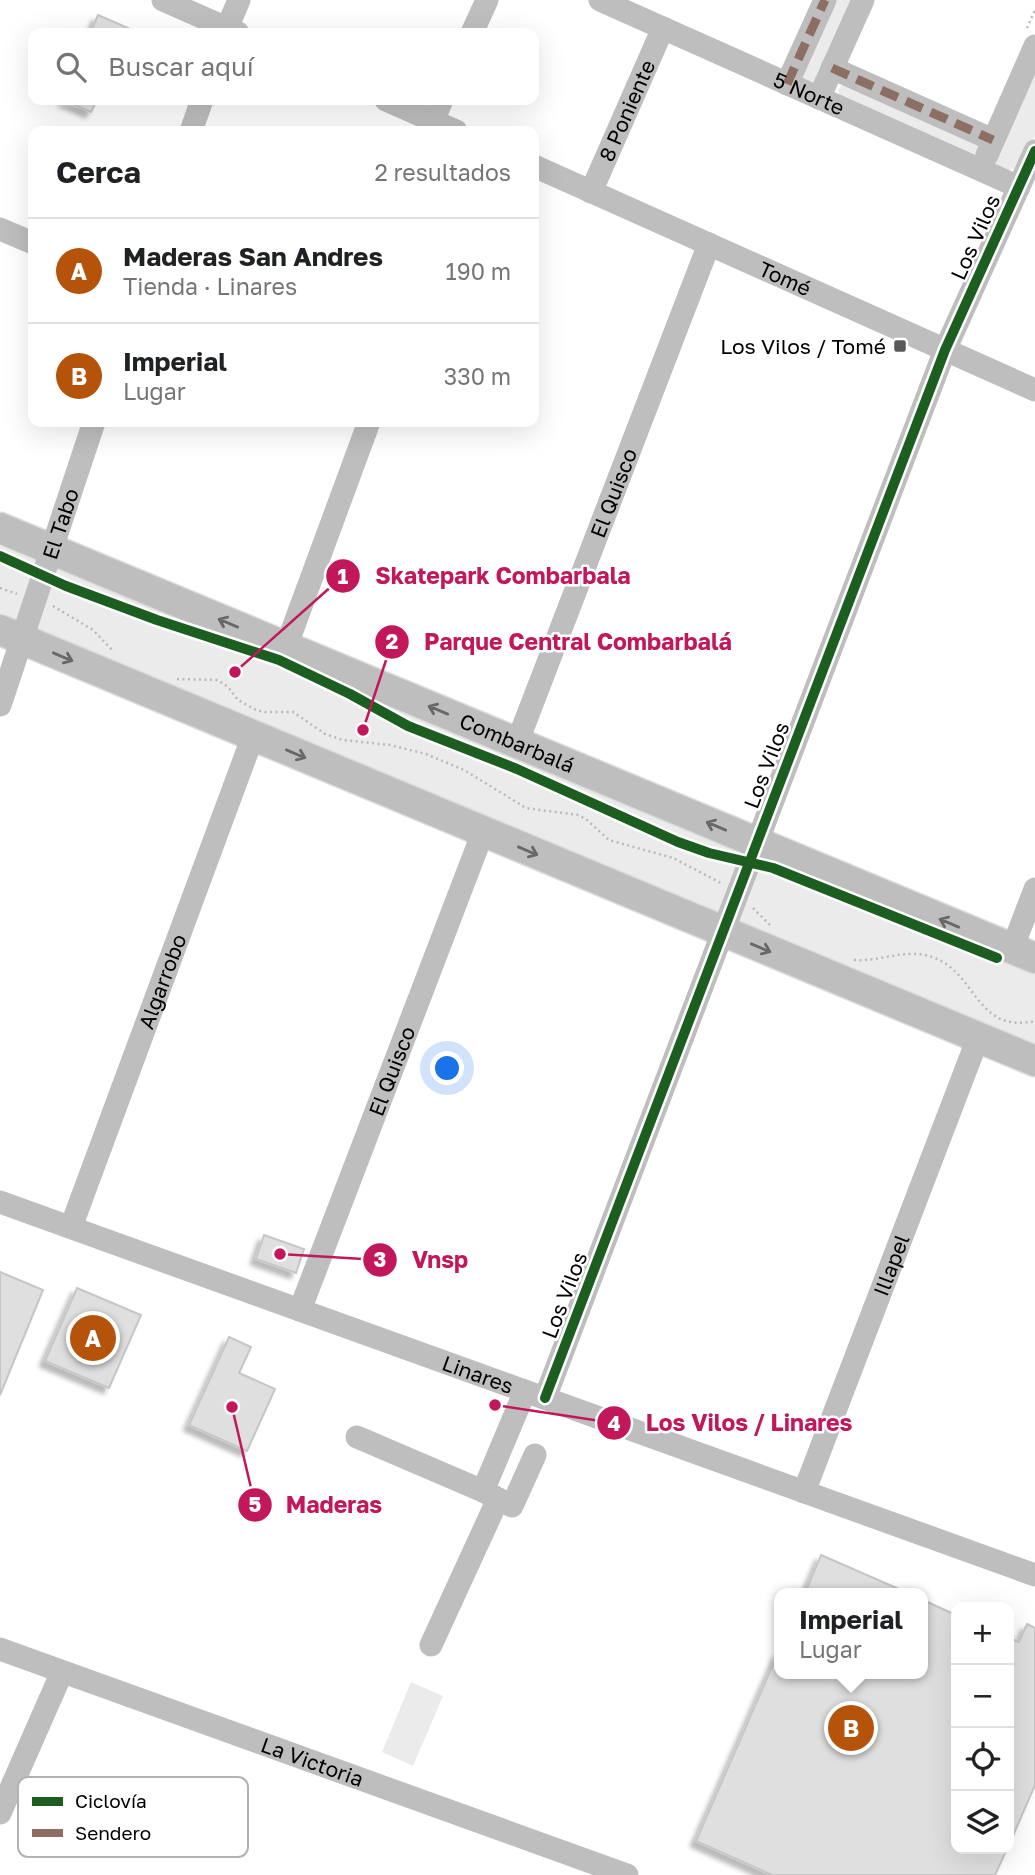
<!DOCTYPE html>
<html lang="es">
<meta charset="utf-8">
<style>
body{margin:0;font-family:"Golos Text",sans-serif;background:#f6f6f6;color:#202124}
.controls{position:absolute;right:21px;bottom:21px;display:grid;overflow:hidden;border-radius:14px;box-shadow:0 7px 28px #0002}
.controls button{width:63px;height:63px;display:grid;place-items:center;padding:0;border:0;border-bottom:2px solid #e0e0e0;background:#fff;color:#202124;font:35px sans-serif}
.you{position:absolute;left:448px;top:1069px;width:24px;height:24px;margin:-18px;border:5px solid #fff;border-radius:50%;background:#1a73e8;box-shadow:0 0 0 10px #1a73e833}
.badge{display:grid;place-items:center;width:46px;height:46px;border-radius:50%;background:#b45309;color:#fff;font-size:23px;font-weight:700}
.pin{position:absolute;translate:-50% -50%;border:4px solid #fff;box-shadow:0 2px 7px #0006}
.popup{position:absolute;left:774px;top:1588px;width:154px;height:91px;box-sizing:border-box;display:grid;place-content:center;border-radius:14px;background:#fff;filter:drop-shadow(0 2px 5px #0005);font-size:23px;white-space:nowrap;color:#757577}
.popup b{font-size:26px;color:#202124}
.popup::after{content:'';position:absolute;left:50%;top:100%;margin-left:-14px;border:14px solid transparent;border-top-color:#fff}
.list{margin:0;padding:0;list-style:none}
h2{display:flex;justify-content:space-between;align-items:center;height:91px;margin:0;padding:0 28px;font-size:30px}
h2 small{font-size:23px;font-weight:400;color:#757577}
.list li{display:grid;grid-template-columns:46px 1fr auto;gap:21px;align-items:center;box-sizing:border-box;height:105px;padding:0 28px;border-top:2px solid #e0e0e0}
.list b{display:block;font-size:26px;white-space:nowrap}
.list p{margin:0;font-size:23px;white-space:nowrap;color:#757577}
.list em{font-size:23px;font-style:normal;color:#757577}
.icon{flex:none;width:38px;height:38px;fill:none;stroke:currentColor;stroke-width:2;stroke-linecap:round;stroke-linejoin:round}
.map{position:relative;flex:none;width:1035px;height:1875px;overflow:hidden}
.search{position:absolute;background:#fff;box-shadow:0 7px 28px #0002;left:28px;top:28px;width:511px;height:77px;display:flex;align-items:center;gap:18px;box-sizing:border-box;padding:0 24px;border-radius:14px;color:#757577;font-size:26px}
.panel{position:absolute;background:#fff;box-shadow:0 7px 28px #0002;left:28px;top:126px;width:511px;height:301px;border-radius:14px}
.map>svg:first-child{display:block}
</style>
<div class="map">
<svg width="1035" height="1875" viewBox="0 0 1035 1875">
<defs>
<filter id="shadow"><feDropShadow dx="-5.5" dy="5.5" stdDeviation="2" flood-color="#0004"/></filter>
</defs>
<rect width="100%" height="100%" fill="#fff"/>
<!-- green -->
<path fill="#ebebeb" d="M833,0H859L818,81L809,82L802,81L801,72Z
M1035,65V136L1025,159L1017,168L1008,170L995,165L993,160Z
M844,81L982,142L977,158L842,98L838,90Z
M0,546L1035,969V1052L0,613Z
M411,1682L443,1696L413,1766L382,1752Z"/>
<!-- building -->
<path fill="#dfdfdf" stroke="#c6c6c6" stroke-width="2" filter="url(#shadow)" d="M98,15L128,28L126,33H90Z
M63,100H97L91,112Z
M264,1235L304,1249L296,1273L256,1259Z
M0,1272L43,1290L0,1395Z
M77,1288L141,1315L109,1388L45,1361Z
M229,1337L251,1347L239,1373L275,1389L247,1451L189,1425Z
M821,1555L908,1593H805Z
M923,1600L956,1615V1849H1007L995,1875H772L696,1841L779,1651V1674H923Z
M1027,1624L1035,1628V1785L1009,1845V1638L1019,1642Z"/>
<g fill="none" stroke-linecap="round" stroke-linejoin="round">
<!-- major casing -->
<g stroke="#dbdbdb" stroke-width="33">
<g id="major">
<path id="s11" d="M0,528L1035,958"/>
<path d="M0,630L1035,1061"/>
</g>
</g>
<!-- path -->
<path stroke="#b9b9b9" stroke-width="2.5" stroke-dasharray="2 3.5" stroke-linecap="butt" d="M1027,28L1035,10
M0,588L17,594
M53,606L93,630L114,652
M177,679L218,680L228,687L238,700L256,710L265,712H293L325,734L343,740L390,745L426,754L464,770L526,808L578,815L587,820L609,840L673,858L721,883
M753,908L771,926
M854,960C881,962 907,947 935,958C977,975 977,1034 1035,1021"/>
<!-- minor -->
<g stroke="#bebebe" stroke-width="23">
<path d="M163,0L238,33"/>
<path id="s1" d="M600,0L1019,187"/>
<path d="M225,33L239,0"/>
<path d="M472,33L487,0"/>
<path d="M832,68L993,140"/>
<path d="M787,84L825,0"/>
<path d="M819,98L863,0"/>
<path d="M386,100L456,131"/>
<path d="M433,121L442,100"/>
<path d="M191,131L202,100"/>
<path d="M987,155L1035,46"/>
<path id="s2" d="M534,166L1035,390"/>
<path id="s3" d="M591,192L663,28"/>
<path d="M0,229L33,243"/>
<path d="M286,647L369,422"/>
<path id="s4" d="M0,705L94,422"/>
<path id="s5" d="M517,743L709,244"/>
<path d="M1012,949L1035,889"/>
<path id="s6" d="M0,1202L1035,1575"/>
<path id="s7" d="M71,1227L253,736"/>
<path id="s8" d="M300,1310L483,832"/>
<path d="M525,1391L483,1491L512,1506L535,1455"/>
<path d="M545,1398L945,350L1035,151"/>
<path d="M357,1437L483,1491"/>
<path id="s9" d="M804,1492L978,1038"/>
<path d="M431,1645L498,1499"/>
<path id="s10" d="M0,1649L627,1875"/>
<path d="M0,1813L62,1672"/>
</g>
<!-- major -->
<use href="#major" stroke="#bebebe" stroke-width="30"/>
<!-- quiet -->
<path stroke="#8d6e63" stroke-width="9" stroke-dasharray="18 9" stroke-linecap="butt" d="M832,68L993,140
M787,84L825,0"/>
<!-- cycleway casing -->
<g stroke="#fff" stroke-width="15">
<path id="cycleway" d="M0,556L66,586L157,620L279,660L350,694L408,726L517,769L678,842L709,853L773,868L997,958
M545,1398L945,350L1035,151"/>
</g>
<!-- cycleway -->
<use href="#cycleway" stroke="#1b5e20" stroke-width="10"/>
</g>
<!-- one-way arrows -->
<defs><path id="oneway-shaft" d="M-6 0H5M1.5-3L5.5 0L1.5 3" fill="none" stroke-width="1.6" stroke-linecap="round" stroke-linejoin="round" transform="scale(1.75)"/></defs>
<g stroke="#686868">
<use href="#oneway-shaft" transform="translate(228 623) rotate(-157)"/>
<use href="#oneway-shaft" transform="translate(63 657) rotate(23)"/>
<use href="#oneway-shaft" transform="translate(438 710) rotate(-157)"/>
<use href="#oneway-shaft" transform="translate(296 754) rotate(23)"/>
<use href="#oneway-shaft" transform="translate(716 826) rotate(-157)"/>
<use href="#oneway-shaft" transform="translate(528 851) rotate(23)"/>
<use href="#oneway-shaft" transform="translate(949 923) rotate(-157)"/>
<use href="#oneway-shaft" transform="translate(761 948) rotate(23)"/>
</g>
<!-- markers -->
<rect fill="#595959" stroke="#fff" stroke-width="2.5" x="893" y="339" width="14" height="14" rx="3.5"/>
<g text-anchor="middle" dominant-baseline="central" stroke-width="5" stroke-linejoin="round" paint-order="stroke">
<!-- street labels -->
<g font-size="21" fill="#000" stroke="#fff">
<text stroke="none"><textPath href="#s1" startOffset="229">5 Norte</textPath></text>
<text stroke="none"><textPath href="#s3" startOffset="89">8 Poniente</textPath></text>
<text transform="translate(975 237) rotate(-66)">Los Vilos</text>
<text stroke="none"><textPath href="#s2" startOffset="275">Tomé</textPath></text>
<text stroke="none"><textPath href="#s5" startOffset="268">El Quisco</textPath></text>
<text stroke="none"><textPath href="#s4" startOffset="191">El Tabo</textPath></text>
<text stroke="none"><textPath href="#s11" startOffset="560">Combarbalá</textPath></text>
<text transform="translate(766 765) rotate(-69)">Los Vilos</text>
<text stroke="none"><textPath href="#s7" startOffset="262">Algarrobo</textPath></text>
<text stroke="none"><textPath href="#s8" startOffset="256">El Quisco</textPath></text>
<text stroke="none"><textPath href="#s9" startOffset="243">Illapel</textPath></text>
<text transform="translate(564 1295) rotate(-69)">Los Vilos</text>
<text stroke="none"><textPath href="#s6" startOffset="508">Linares</textPath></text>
<text stroke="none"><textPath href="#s10" startOffset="332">La Victoria</textPath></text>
</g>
<!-- poi labels -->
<g font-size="21" fill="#000" stroke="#fff" text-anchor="end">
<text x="886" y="346">Los Vilos / Tomé</text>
</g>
</g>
<!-- legend -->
<rect x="18" y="1777" width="230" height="80" rx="10" fill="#fff" stroke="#b2b2b2" stroke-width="2"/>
<rect x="32" y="1797" width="31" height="9" fill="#1b5e20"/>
<rect x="32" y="1829" width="31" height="8" fill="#8d6e63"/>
<g font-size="19" fill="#000">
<text x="75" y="1808">Ciclovía</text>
<text x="75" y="1840">Sendero</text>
</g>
<!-- callouts -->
<path fill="none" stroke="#c2185b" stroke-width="2.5" d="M235 672L343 576M363 730L392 642M280 1254L380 1260M495 1405L614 1423M232 1407L255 1505"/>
<g fill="#c2185b" stroke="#fff" stroke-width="2.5">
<circle cx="235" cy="672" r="7"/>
<circle cx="363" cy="730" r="7"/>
<circle cx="280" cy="1254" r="7"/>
<circle cx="495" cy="1405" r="7"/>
<circle cx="232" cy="1407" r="7"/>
<circle cx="343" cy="576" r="18"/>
<circle cx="392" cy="642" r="18"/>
<circle cx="380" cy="1260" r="18"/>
<circle cx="614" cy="1423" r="18"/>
<circle cx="255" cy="1505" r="18"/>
</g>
<g font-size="21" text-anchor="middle" font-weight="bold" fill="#fff">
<text x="343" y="584">1</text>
<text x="392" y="649">2</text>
<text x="380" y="1267">3</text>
<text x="614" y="1431">4</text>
<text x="255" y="1512">5</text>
</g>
<g font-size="23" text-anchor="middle" font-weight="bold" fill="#c2185b" stroke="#fff" stroke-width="5" stroke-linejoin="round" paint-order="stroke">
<text x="503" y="584">Skatepark Combarbala</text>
<text x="578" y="650">Parque Central Combarbalá</text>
<text x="440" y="1268">Vnsp</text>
<text x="749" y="1431">Los Vilos / Linares</text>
<text x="334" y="1513">Maderas</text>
</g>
</svg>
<div class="controls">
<button>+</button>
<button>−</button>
<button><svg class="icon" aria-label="locate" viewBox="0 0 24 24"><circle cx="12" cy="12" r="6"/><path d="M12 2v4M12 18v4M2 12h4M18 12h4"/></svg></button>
<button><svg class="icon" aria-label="layers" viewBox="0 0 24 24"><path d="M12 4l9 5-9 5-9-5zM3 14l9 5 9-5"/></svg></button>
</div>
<div class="you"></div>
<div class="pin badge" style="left:93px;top:1338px">A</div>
<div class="pin badge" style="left:851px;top:1728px">B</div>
<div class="popup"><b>Imperial</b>Lugar</div>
<div class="search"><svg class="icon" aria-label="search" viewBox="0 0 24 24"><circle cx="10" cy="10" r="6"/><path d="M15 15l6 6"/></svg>Buscar aquí</div>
<section class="panel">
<h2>Cerca<small>2 resultados</small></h2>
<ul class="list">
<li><span class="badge">A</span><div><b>Maderas San Andres</b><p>Tienda · Linares</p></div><em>190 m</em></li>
<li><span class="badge">B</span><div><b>Imperial</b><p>Lugar</p></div><em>330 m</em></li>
</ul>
</section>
</div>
